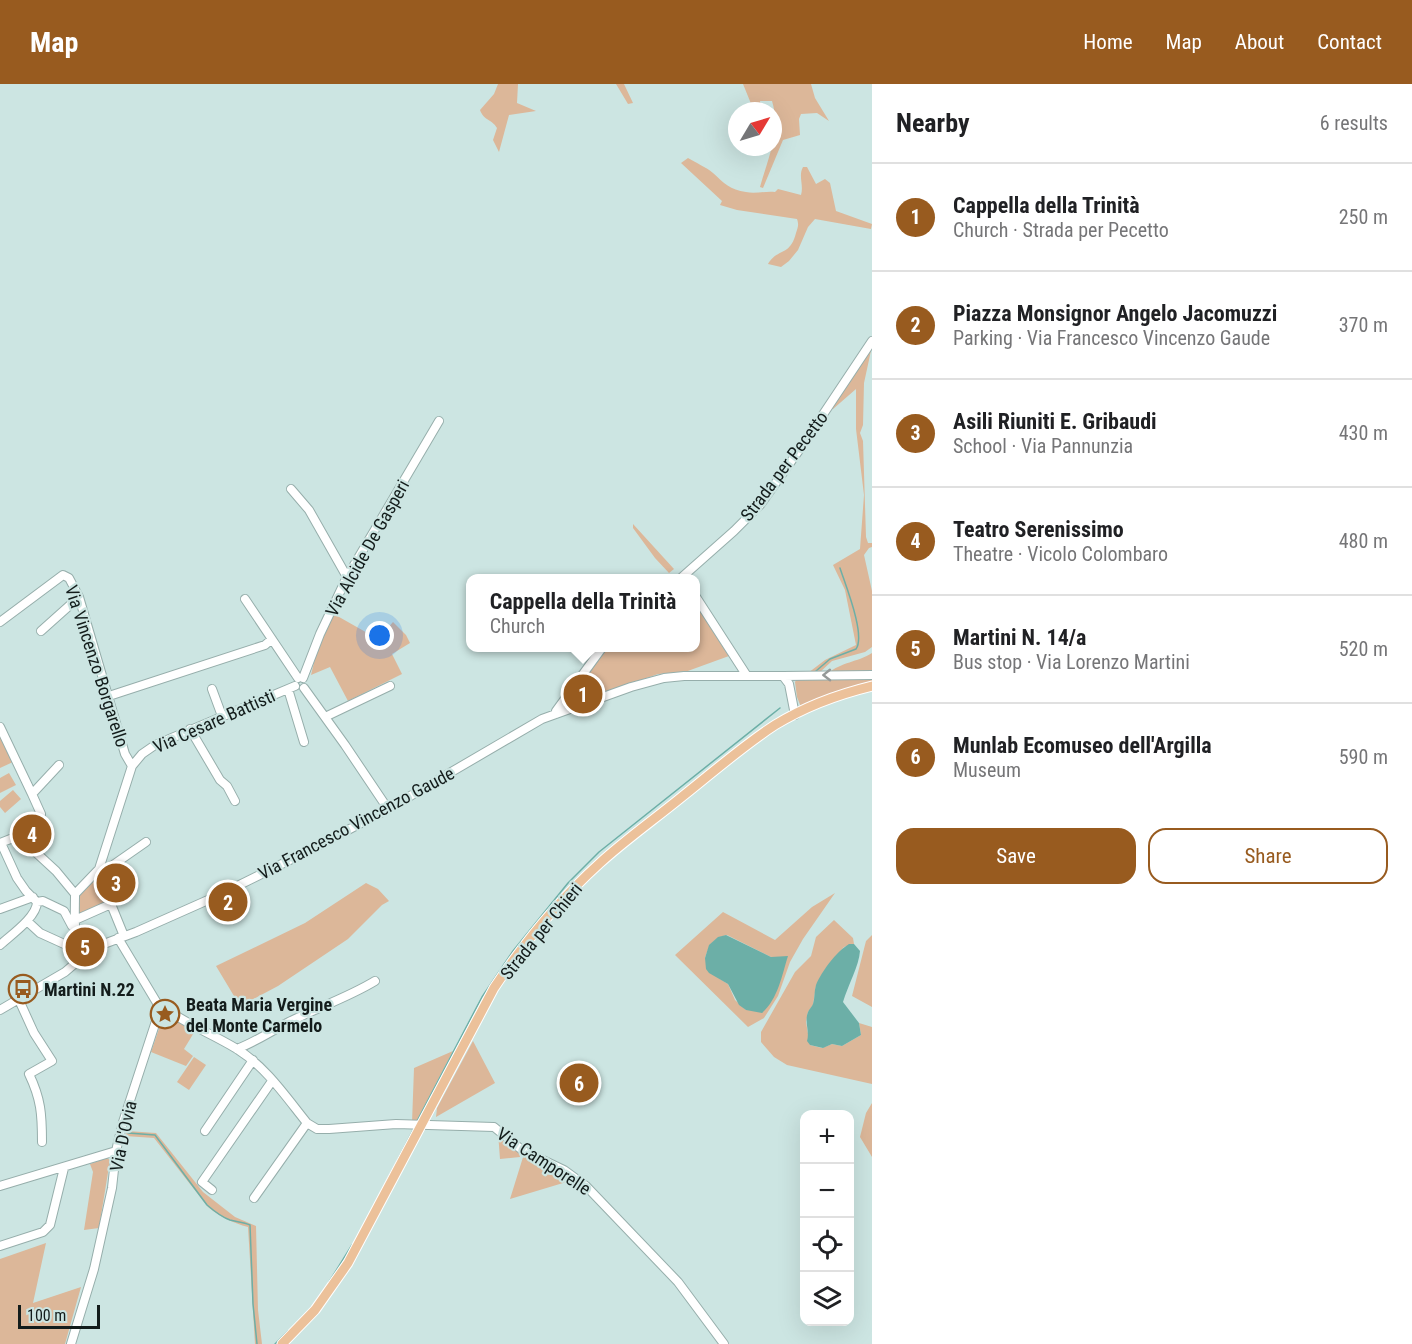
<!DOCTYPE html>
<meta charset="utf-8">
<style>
body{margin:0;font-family:"Roboto Condensed",sans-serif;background:#f6f6f6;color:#202124}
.controls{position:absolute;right:18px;bottom:18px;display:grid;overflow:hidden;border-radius:12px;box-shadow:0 6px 24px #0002}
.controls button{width:54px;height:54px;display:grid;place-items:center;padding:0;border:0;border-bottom:2px solid #e0e0e0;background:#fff;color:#202124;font:30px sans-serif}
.compass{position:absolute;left:728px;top:18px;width:54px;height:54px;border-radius:50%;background:#fff;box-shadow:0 6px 24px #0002;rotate:52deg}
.scale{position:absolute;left:18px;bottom:15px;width:82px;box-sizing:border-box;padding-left:6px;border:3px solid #131c1b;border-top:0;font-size:16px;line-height:21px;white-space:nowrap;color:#131c1b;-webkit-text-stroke:4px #cce5e2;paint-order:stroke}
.you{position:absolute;left:380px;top:552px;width:21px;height:21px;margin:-15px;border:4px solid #fff;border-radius:50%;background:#1a73e8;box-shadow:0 0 0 9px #1a73e833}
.badge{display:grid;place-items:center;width:39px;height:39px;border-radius:50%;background:#985b1f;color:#fff;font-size:20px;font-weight:700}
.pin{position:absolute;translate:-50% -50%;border:3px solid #fff;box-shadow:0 2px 6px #0006}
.popup{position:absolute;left:466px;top:490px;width:234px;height:78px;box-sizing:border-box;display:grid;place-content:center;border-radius:12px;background:#fff;filter:drop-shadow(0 2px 4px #0005);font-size:20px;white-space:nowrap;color:#757577}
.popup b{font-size:22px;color:#202124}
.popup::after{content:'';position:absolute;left:50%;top:100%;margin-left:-12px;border:12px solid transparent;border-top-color:#fff}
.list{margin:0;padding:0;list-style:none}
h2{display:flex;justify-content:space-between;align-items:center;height:78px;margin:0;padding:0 24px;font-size:26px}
h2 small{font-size:20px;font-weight:400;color:#757577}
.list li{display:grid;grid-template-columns:39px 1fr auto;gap:18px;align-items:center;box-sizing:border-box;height:108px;padding:0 24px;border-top:2px solid #e0e0e0}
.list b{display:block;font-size:22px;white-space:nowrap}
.list p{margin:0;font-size:20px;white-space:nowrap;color:#757577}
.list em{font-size:20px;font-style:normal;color:#757577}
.actions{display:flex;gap:12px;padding:18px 24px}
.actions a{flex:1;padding:14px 0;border:2px solid #985b1f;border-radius:18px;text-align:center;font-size:21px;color:#985b1f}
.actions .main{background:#985b1f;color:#fff}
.icon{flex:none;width:33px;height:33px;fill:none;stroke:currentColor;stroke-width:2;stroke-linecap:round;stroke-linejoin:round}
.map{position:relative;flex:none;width:872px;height:1260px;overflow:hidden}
header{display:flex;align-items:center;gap:36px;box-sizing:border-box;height:84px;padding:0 30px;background:#985b1f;color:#fff}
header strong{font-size:28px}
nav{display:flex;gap:33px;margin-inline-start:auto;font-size:21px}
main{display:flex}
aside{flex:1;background:#fff}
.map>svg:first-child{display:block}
</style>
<header>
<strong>Map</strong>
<nav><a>Home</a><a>Map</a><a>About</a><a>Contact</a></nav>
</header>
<main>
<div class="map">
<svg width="872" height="1260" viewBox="0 0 872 1260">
<rect width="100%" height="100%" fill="#cce5e2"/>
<!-- green -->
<path fill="#dcb799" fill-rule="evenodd" d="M498,0H518L517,19L536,27L509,31L499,68L493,56L497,44C492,35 484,37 480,26L494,10Z
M616,0H624L633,19L628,20Z
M743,0H811L815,14L829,37L817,29L801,30L799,35L800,51L783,56L763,104L760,103C768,74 781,47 772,17H760L762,27H754Z
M688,74C696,79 706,83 713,89C724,99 730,106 746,108C755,110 765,107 775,108L778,105L801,111C804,101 798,92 803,83H807L816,100L825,95L830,99L836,127L872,140L871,145L815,135L808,143L798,166L789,177L781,183L768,180C777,164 790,173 796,149C798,143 799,141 797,135L737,126L720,121L722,117L681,79Z
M872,262L864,299L863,341L860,349L863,357L866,453L868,459H872V463L869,464L864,471L872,507V563L865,568L832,577L818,590L808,589L825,576L856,561L845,506L833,481L860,465L864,411L856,345V305L833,325L831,324Z
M633,440L674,485L669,489L655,474L633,444Z
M696,521L729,572L685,588L658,590L581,617L575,604L598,571L607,564H696Z
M332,529L378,555L393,538L406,551L410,559L392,570L402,590L348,617L330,583L311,591L317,566Z
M872,569V588L827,590C843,577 856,579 872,569Z
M798,593L872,596V597L835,608L801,623L797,613L795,598Z
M0,652L13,678L0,684Z
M9,689L16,701L0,709V694Z
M13,706L21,715L5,729L0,723V717Z
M97,792L110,820L77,835L76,811Z
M366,799L378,805L389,817L382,821L348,855L278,902L240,922L216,882L305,839Z
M835,809L803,855L790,878L778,912L764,934L748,943L675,871L723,828L775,856L812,823ZM727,851L771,873L754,926H746L735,916L728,900L720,895L705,874C709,861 713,854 727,851Z
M834,836L853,854L854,860L844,863L826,884L816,902L813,921L808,928L806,938L810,961L822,964L832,960L842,962L861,951L859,939L872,943V1000L787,981L774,973L761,958V948L795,888L811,872L816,853Z
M872,851V923L852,912L866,857Z
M170,933L195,947L184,965L193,972L186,982L151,968L161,939Z
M473,957L495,999L436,1033L437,1024Z
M453,967L416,1038L412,1039L414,984Z
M194,973L206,981L189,1006L177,998Z
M872,1019V1073L860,1053L866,1029Z
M127,1047L156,1049L203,1108L235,1133L256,1142L258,1226L262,1260H255L248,1143C233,1139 220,1133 208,1123L154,1054L125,1052Z
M498,1048L519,1067L520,1073L500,1075Z
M524,1070L559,1086L573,1096L510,1115Z
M107,1074L110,1076L99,1144L84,1146L93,1088L90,1080Z
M46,1159L33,1219L81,1203L65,1260H0V1175Z"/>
<!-- water -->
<path fill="#6cafa7" d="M726,851L771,873L788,872C782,891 778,915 762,929L746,926L739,921L728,900L709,889L706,885L705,874L709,861L718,853Z
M849,860H854L860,867C859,882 848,901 843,918L859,939L861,951L842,962L832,960L823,964L810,961L807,957C810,947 804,938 808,928C809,925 812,923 813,920C815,914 814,907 816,901C822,887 836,868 849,860Z"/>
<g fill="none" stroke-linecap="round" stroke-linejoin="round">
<!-- stream -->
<path stroke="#6cafa7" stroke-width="1.5" d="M816,587L830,575L856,565C866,551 845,500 840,484
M417,1037L482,913L513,867L568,799L599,768L780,624
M128,1049L155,1051L207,1121C214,1127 221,1133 230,1136C237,1138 243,1138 250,1141L253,1220L257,1260
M379,1112L413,1046
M329,1198L352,1161
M275,1260L288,1247"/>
<!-- minor casing -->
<g stroke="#96aeab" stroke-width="10">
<path id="minor" d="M291,405L309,426L347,493
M681,494L734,447L760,421L802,362L872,257
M696,513L747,592H783L789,600L795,631
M245,515L298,594
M0,538L63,491L69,494L79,513L125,670L132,682
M41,547L79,513
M783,592L872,591
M303,594L320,550L347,493L439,337
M304,604L345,661L388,725
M212,605L222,632
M288,605L304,658
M109,612L265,561L272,555
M556,630V627L602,564
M325,633L390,602
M0,643L32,710
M190,645L220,696L227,702L235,717
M18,752L56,787L75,810
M0,759L18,752L41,730L32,710L59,681
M99,785L103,788L146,758
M96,789L102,798L124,852
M37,818L43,817L64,827L72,842
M0,825L33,813
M75,836L111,820
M27,837L40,849L73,864H77
M0,861C11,851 37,833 37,818L26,807L17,794L1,759
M81,874C73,854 75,831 75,810L99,785L132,682L142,670L155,661L295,602
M19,916L34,949L52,977L29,990C41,1015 42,1030 42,1058
M157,919C181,938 211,949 237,965C266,983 286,1013 307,1039L317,1045H329L396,1040L494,1043L522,1066L564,1086L586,1102L678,1198L724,1260
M0,926L65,888L93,864L136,848L217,812L302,770L388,725L542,635L631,603L664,594L684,592H747
M237,965C255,958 270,948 287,939C316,924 347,914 375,897
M205,1047L253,976
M0,1102L116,1067
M212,1106L202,1098L272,997
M254,1114L307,1039
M0,1162L43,1148L50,1141L64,1084
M71,1260L94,1185L112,1104L116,1067L123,1038L157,934V919L118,854"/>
</g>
<!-- major casing -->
<g stroke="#fff" stroke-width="11">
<path id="major" d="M282,1260L315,1226L348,1179L494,904C524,859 559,816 600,779C624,757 652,737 678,716C710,691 741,663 775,641C804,623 839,610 872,602"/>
</g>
<!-- minor -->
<use href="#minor" stroke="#fff" stroke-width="8"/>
<!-- major -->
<use href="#major" stroke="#ecc19a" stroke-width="9"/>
</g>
<!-- one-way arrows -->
<defs><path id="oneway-chevron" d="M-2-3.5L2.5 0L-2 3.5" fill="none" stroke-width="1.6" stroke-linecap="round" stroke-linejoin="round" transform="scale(1.5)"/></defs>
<use stroke="#959998" href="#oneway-chevron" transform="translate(827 591) rotate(179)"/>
<!-- icons -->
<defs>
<g id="bus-ring" transform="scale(1.5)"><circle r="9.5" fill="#cce5e2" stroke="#985b1f" stroke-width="1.5"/><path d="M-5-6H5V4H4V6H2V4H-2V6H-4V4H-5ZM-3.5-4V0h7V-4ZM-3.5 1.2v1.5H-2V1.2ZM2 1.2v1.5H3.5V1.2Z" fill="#985b1f"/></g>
<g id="sight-ring" transform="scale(1.5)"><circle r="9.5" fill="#cce5e2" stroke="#985b1f" stroke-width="1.5"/><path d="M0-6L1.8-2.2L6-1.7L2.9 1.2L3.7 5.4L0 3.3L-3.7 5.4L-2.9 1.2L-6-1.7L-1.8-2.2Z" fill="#985b1f"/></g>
</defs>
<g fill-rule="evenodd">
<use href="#bus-ring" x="23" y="905"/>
<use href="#sight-ring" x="165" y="930"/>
</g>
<g text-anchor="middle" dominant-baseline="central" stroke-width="4.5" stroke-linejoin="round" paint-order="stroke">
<!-- street labels -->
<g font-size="18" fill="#131c1b" stroke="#cce5e2">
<text transform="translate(784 382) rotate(-53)">Strada per Pecetto</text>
<text transform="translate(367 464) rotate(-61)">Via Alcide De Gasperi</text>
<text transform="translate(97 582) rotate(72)">Via Vincenzo Borgarello</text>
<text transform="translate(214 637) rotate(-24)">Via Cesare Battisti</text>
<text transform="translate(356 739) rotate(-28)">Via Francesco Vincenzo Gaude</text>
<text transform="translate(541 847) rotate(-51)">Strada per Chieri</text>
<text transform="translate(123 1052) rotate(-78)">Via D'Ovia</text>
<text transform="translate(544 1077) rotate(33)">Via Camporelle</text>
</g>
<!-- poi labels -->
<g font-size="18" font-weight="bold" fill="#131c1b" stroke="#cce5e2" text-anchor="start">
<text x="44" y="905">Martini N.22</text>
<text x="186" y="920">Beata Maria Vergine<tspan x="186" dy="21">del Monte Carmelo</tspan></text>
</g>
</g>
</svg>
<div class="controls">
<button>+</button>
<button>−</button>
<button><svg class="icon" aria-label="locate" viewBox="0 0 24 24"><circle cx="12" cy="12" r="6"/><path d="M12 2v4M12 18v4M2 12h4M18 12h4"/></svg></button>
<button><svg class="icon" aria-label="layers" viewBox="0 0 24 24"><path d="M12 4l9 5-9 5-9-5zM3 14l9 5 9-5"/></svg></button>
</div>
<svg class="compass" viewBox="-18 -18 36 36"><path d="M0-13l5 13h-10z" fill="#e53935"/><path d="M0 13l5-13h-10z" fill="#757577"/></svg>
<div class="scale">100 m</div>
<div class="you"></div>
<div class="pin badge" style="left:583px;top:610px">1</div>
<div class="popup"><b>Cappella della Trinità</b>Church</div>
<div class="pin badge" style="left:228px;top:818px">2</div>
<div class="pin badge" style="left:116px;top:799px">3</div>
<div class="pin badge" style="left:32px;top:750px">4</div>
<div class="pin badge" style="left:85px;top:863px">5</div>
<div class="pin badge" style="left:579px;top:999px">6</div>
</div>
<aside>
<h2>Nearby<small>6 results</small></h2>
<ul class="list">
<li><span class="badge">1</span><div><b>Cappella della Trinità</b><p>Church · Strada per Pecetto</p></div><em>250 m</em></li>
<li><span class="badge">2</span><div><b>Piazza Monsignor Angelo Jacomuzzi</b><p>Parking · Via Francesco Vincenzo Gaude</p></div><em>370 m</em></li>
<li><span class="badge">3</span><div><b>Asili Riuniti E. Gribaudi</b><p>School · Via Pannunzia</p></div><em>430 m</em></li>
<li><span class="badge">4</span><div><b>Teatro Serenissimo</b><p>Theatre · Vicolo Colombaro</p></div><em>480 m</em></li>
<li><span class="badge">5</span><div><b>Martini N. 14/a</b><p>Bus stop · Via Lorenzo Martini</p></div><em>520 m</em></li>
<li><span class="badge">6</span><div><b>Munlab Ecomuseo dell'Argilla</b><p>Museum</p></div><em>590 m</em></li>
</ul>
<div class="actions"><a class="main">Save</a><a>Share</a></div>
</aside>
</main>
